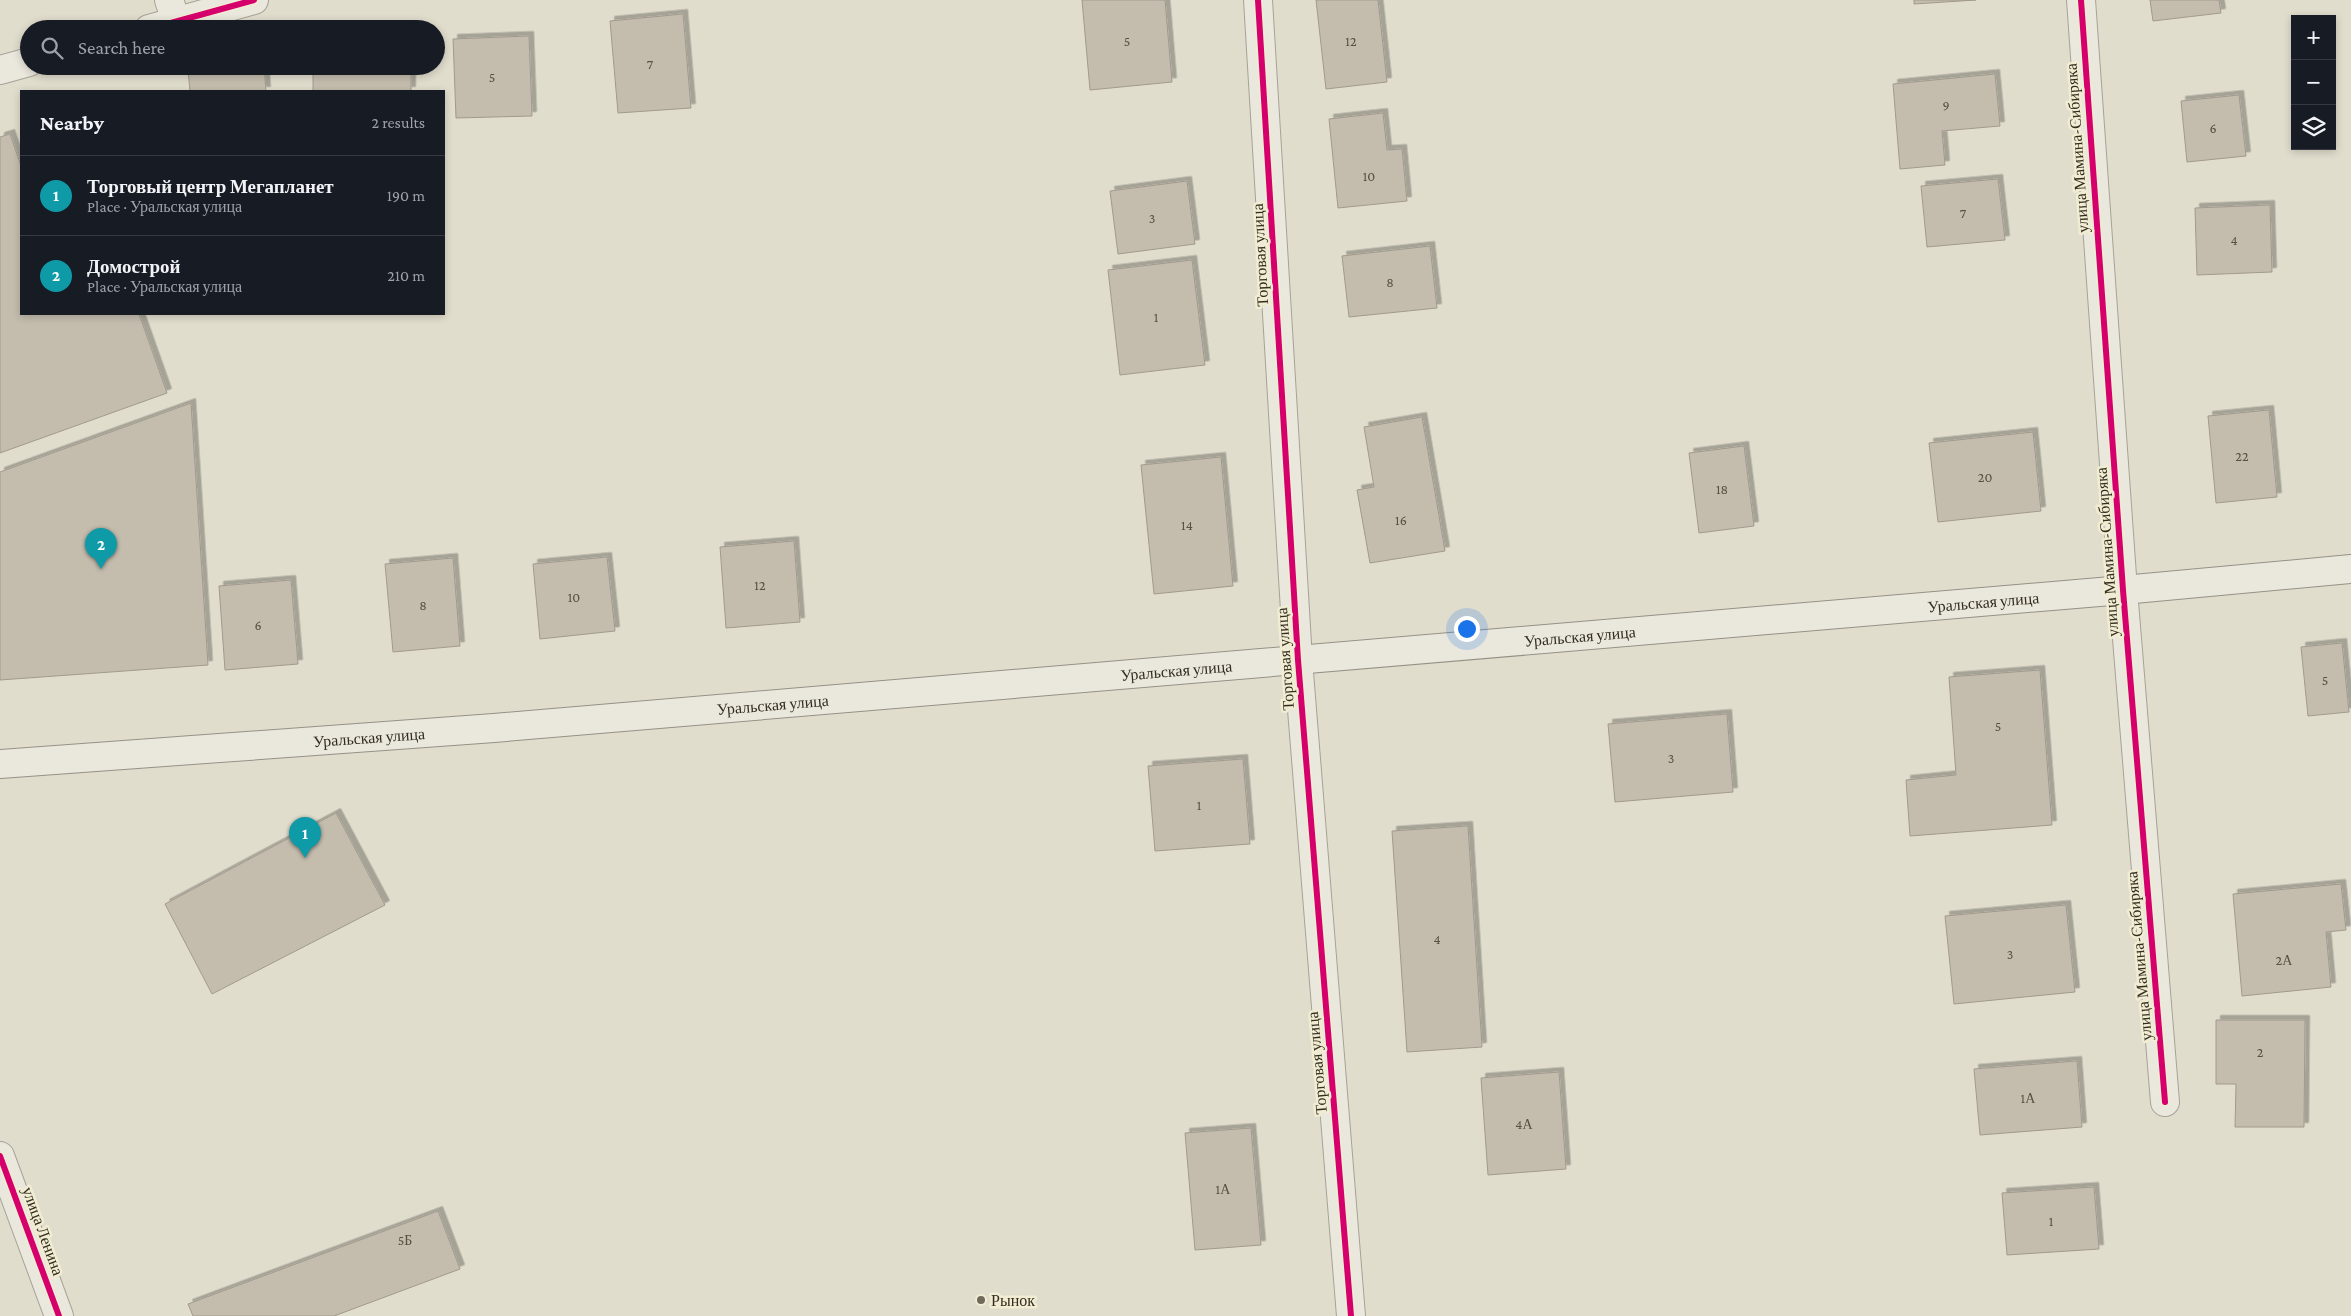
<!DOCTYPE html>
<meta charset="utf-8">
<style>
body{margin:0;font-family:"Crimson Pro",serif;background:#20242c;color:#f1f3f6}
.controls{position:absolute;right:15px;top:15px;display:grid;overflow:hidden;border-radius:0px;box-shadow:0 2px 8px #0003}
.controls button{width:45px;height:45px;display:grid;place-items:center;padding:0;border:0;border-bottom:1px solid #363941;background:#171b24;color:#f1f3f6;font:25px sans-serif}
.you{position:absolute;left:1466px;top:628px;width:18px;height:18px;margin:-12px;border:4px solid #fff;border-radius:50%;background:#1a73e8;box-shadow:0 0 0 8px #1a73e833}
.badge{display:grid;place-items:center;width:32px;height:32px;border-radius:50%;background:#d93025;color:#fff;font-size:16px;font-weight:700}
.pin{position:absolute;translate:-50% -41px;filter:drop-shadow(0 1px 2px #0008)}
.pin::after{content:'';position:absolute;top:26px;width:18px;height:15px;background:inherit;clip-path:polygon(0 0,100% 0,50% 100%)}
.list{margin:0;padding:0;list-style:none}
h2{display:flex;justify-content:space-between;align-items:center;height:65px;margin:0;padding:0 20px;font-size:21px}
h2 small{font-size:16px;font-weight:400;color:#9ea1a6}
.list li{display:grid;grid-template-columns:32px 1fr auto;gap:15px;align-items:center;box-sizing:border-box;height:80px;padding:0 20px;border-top:1px solid #363941}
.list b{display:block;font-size:19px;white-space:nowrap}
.list p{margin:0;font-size:16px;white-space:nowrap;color:#9ea1a6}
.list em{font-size:16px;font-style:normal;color:#9ea1a6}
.icon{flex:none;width:28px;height:28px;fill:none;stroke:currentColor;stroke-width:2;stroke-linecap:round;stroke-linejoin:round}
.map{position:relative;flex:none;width:2351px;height:1316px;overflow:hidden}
.search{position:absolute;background:#171b24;box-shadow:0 2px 8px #0003;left:20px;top:20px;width:425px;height:55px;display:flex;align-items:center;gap:12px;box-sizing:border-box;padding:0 18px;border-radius:28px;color:#9ea1a6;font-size:19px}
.panel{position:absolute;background:#171b24;box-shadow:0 2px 8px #0003;left:20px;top:90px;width:425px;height:225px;border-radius:0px}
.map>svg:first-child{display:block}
</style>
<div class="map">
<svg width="2351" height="1316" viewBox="0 0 2351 1316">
<defs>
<filter id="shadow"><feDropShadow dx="4.5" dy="-4.5" stdDeviation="0" flood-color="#0004"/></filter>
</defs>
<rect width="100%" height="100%" fill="#e1ddcd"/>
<!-- building -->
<path fill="#c4bdae" stroke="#a19a8d" filter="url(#shadow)" d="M1082,0H1165L1172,82L1090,90Z
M1316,0H1378L1387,82L1326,89Z
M1914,0H1976L1914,4Z
M2150,0H2219L2221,13L2153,21Z
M683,14L691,108L618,113L610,21Z
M529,36L532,116L456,118L453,39Z
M226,66H264L266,91H190L188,70Z
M313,66H411V91H313Z
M1995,74L2000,126L1942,131L1945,165L1900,169L1893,84Z
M2239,95L2246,156L2187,162L2181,101Z
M1383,113L1387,150L1402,149L1407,201L1338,208L1329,119Z
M10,134L21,166V314H139L167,393L0,453V137Z
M1998,179L2005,240L1927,247L1921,186Z
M1187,181L1195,244L1118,254L1110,191Z
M2270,205L2272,272L2197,275L2195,208Z
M1430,246L1437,308L1349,317L1342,256Z
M1192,260L1205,365L1120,375L1108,270Z
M191,403L208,665L0,680V472Z
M2269,410L2277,497L2216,503L2208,416Z
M1422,417L1445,551L1370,563L1357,490L1374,487L1364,427Z
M2033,432L2041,511L1938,522L1929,443Z
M1744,446L1754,526L1699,533L1689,453Z
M1221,457L1233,586L1154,594L1141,465Z
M794,541L800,622L726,628L720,547Z
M607,557L615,631L540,639L533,564Z
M453,558L460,646L393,652L385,564Z
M291,580L298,664L225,670L219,586Z
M2342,643L2349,712L2308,716L2301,647Z
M2040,670L2052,825L1910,836L1906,780L1956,775L1949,677Z
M1727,714L1733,792L1615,802L1608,724Z
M1243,759L1250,844L1155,851L1148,766Z
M336,813L385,905L212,994L165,904Z
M1468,826L1482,1047L1407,1052L1392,831Z
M2341,884L2346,930L2326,932L2331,987L2242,996L2233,894Z
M2066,905L2075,992L1954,1004L1945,916Z
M2216,1020H2305L2304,1127H2235L2236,1084H2216Z
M2077,1061L2082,1127L1980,1135L1974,1069Z
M1559,1072L1566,1169L1488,1175L1481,1078Z
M1251,1128L1261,1245L1195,1250L1185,1133Z
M2094,1187L2099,1249L2007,1255L2002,1193Z
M438,1211L460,1269L334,1316H193L188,1304Z"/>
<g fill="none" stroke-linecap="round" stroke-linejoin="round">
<!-- minor casing -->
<g stroke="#a6a296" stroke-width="30">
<path id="minor" d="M169,0L176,21
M1258,0L1298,660L1351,1316
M2081,0L2123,590L2165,1102
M149,29L254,0
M0,70L29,62"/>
</g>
<!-- tertiary casing -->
<g stroke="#a6a296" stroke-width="30">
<path id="tertiary" d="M0,1156L59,1316"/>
</g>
<!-- secondary casing -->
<g stroke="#969186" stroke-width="30">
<g id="secondary">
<path id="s1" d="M0,764L494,728L2123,590L2351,569"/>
</g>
</g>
<!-- minor -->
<use href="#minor" stroke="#eae7dd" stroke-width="28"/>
<!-- tertiary -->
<use href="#tertiary" stroke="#eae7dd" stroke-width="28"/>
<!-- secondary -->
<use href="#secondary" stroke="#eae7dd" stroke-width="28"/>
<!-- cycleway casing -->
<g stroke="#f1edd3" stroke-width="9">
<path id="cycleway" d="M1258,0L1298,660L1351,1316
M2081,0L2123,590L2165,1102
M149,29L254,0
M0,1156L59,1316"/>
</g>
<!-- cycleway -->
<use href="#cycleway" stroke="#d6006c" stroke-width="6"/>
</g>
<!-- markers -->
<circle fill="#706a5c" stroke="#f1edd3" stroke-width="2" cx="981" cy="1300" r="5"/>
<g text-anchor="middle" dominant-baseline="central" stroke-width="5" stroke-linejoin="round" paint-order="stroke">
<!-- number labels -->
<g font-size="14" fill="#575043">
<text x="1127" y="41">5</text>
<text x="1351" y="41">12</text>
<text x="650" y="64">7</text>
<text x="492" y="77">5</text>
<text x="1946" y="105">9</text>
<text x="2213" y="128">6</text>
<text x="1369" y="176">10</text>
<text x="1963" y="213">7</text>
<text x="1152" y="218">3</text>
<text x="2234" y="240">4</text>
<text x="1390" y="282">8</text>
<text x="1156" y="317">1</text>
<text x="2242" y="456">22</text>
<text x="1985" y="477">20</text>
<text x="1722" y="489">18</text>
<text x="1401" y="520">16</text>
<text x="1187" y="525">14</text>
<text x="760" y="585">12</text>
<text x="574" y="597">10</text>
<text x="423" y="605">8</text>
<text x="258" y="625">6</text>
<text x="2325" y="680">5</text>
<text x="1998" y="726">5</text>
<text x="1671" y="758">3</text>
<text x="1199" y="805">1</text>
<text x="1437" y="939">4</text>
<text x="2010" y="954">3</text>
<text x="2284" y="960">2А</text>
<text x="2260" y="1052">2</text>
<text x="2028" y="1098">1А</text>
<text x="1524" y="1124">4А</text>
<text x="1223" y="1189">1А</text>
<text x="2051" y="1221">1</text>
<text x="405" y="1240">5Б</text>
</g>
<!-- street labels -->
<g font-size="16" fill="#332c1f" stroke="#f1edd3">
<text transform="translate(2077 148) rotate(-94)">улица Мамина-Сибиряка</text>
<text transform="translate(1260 255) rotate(-93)">Торговая улица</text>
<text transform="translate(2107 552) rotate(-94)">улица Мамина-Сибиряка</text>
<text stroke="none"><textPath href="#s1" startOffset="1990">Уральская улица</textPath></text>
<text stroke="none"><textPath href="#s1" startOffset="1585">Уральская улица</textPath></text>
<text transform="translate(1285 659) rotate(-94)">Торговая улица</text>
<text stroke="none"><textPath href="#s1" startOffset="1180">Уральская улица</textPath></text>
<text stroke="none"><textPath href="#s1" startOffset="775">Уральская улица</textPath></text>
<text stroke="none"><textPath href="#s1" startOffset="370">Уральская улица</textPath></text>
<text transform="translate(2139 956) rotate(-95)">улица Мамина-Сибиряка</text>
<text transform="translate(1317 1063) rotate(-95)">Торговая улица</text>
<text transform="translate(43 1231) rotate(70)">улица Ленина</text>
</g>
<!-- poi labels -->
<g font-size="16" fill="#332c1f" stroke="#f1edd3" text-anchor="start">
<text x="991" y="1300">Рынок</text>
</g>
</g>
</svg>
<div class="controls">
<button>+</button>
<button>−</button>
<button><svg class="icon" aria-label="layers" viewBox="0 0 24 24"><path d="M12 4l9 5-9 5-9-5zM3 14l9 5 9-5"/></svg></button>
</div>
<div class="you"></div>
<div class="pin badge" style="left:305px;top:858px;background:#0f9aa8">1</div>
<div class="pin badge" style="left:101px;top:569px;background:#0f9aa8">2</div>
<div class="search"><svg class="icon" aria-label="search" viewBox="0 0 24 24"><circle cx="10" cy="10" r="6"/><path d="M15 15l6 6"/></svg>Search here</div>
<section class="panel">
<h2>Nearby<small>2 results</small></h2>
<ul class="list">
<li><span class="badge" style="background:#0f9aa8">1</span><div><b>Торговый центр Мегапланет</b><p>Place · Уральская улица</p></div><em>190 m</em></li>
<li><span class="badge" style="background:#0f9aa8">2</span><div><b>Домострой</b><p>Place · Уральская улица</p></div><em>210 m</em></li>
</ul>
</section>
</div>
